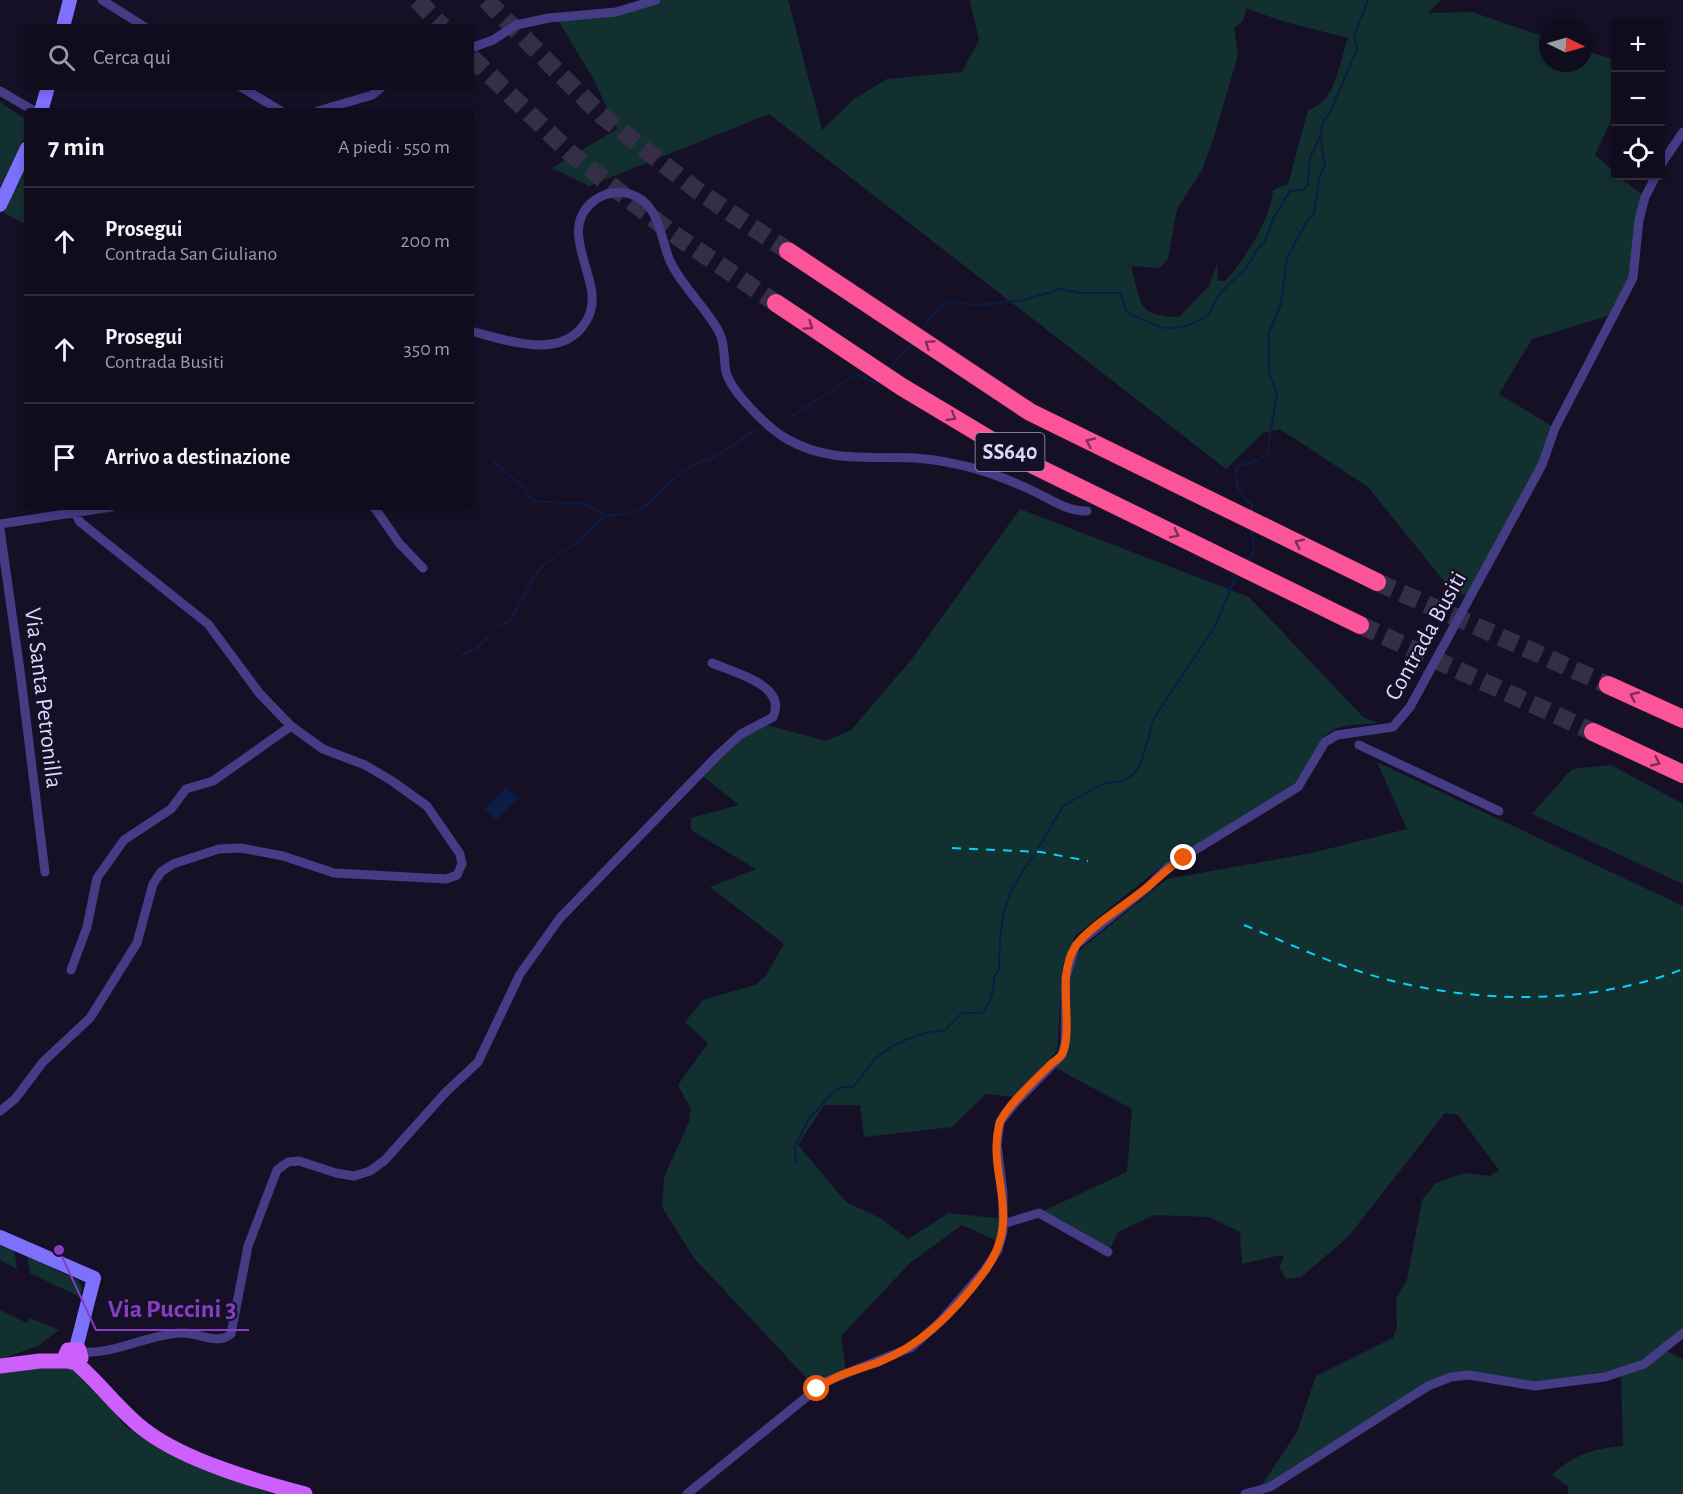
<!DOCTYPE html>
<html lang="it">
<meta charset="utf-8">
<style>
body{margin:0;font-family:"Alegreya Sans",sans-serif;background:#191526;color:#f1f3f6}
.controls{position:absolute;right:18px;top:18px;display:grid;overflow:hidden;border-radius:6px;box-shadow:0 3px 9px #0003}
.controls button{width:54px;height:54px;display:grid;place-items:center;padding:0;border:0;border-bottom:2px solid #302c3b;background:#100c1d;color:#f1f3f6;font:30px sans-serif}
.compass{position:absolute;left:1539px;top:18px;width:54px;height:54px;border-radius:50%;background:#100c1d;box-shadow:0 3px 9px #0003;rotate:95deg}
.stop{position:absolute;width:18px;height:18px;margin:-14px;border:4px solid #ea580c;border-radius:50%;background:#fff}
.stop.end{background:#ea580c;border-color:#fff;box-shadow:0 2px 6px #0008}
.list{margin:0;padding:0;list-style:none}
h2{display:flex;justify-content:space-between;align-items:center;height:78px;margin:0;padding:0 24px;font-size:26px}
h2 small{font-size:20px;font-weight:400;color:#9c9ba4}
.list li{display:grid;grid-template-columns:39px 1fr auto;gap:18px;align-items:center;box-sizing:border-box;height:108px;padding:0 24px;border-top:2px solid #302c3b}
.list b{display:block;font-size:22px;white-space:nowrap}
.list p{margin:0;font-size:20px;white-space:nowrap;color:#9c9ba4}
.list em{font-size:20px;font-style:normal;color:#9c9ba4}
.icon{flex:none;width:33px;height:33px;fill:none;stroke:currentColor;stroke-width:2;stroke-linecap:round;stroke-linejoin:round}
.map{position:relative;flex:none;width:1683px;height:1494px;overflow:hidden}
.search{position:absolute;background:#100c1d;box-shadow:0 3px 9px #0003;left:24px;top:24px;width:450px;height:66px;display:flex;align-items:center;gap:15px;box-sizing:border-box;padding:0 21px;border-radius:6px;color:#9c9ba4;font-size:22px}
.panel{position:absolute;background:#100c1d;box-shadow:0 3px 9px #0003;left:24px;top:108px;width:450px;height:402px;border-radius:6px}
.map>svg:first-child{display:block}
</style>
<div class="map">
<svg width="1683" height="1494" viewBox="0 0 1683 1494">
<rect width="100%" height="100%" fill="#161027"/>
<!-- green -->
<path fill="#133031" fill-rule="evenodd" d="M656,0H788L822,130L854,99L887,79L962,72L979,40L970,0H1441L1428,13L1472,12L1548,38V63H1584V50L1615,60V112L1595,155L1615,172L1616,176H1619L1645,197L1633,278L1614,314L1532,339L1499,394L1555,428L1542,465L1470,599L1444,581L1368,487L1280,429L1263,433L1226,469L769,114L589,186L552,168L617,129L593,78L556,17L616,12ZM1246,8L1282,21L1348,38C1339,62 1336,103 1308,110L1288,184L1273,190C1272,216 1243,263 1225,281H1218L1217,264L1209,286L1179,317C1135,316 1142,303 1131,266L1160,268L1168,259L1177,209L1202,170L1213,140L1238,55L1234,28L1243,21Z
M0,102L27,120V132L0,187Z
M27,166V225L4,213Z
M1020,509L1249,597L1363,717L1378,723L1352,725L1336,728L1324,736L1293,786L1210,838L1172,858L1075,936L1063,965L1057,1051L1014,1097L986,1094L952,1127L864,1137L860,1105H824L798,1145L846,1202L880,1218L908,1239L949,1213L1003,1219L1000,1242L962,1225L910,1263L841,1336L846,1372L817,1389L694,1258L662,1207L664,1177L689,1122L691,1109L678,1085L708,1043L685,1022L703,1000L755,985L765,977L784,944L710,887L756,869L691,830V818L739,805L700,774L718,755L763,724L826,741L851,730L911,660Z
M1377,762L1683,906V1333L1665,1350L1683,1359V1494H1568V1486L1552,1475C1573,1455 1595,1448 1623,1446L1621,1372L1534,1386L1451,1377L1258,1491L1297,1432L1316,1376L1393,1338L1397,1326L1396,1299L1407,1280L1422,1200L1436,1183L1464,1173L1490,1176L1499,1170L1458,1115L1445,1113L1348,1237L1301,1277L1286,1279L1279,1267L1284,1258L1281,1255L1242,1264L1240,1232L1209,1217L1154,1215L1118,1232L1108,1252L1039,1213L1127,1172L1132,1109L1056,1068C1085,1028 1057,990 1081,949L1167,879L1312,853L1407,829Z
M1611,765L1683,804V884L1532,814L1572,769Z
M0,1243L14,1249L17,1269L0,1260Z
M27,1256L79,1281L82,1288L80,1297L30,1273Z
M0,1310L27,1323L30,1318L59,1330L38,1346L0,1359Z
M65,1365L93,1385L126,1427L159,1449L203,1469L272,1494H0V1372Z"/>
<!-- water -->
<path fill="#0b1c45" d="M506,787L518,798L496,820L485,809Z"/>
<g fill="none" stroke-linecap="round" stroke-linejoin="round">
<!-- stream -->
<path stroke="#0b1c45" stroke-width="2" d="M921,331L936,311L950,302L979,305L1024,300L1061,289L1079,293H1120C1124,299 1123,306 1127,311C1130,315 1139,318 1144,320C1169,334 1184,329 1209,315C1215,292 1234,282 1248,265C1255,256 1255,248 1265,242L1273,219L1290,191L1303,190L1308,184L1310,158L1320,136
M888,370L912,343
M789,418L857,374L874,383L878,380
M492,460L524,488L533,501L585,504L605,515
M1252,513V505C1239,494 1233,483 1237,466L1257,461L1267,455L1277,393L1269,372V333L1281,304L1287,258L1307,221L1314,214L1319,179L1325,165L1321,142L1322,124L1330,112L1357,49L1354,36L1368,0
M1247,560C1259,552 1252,539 1251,527
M499,627L511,620L532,579L546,563L574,545L605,515C650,518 653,493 684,471C694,463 706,461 718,455C732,447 742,437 757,430
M462,655L477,648L489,636
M1039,847L1063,806L1102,784L1122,781L1133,775L1140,766L1154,718L1214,628L1237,574
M796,1164L795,1146L809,1119L833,1092L842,1087H853C860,1080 864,1072 871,1064C885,1045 922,1031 945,1030L962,1013H982C993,1000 993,992 994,976L999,970C1000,918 1002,897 1034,855"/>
<!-- highway-tunnel -->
<path stroke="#342e47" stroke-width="18" stroke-dasharray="18 9" stroke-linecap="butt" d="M417,0L443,27
M486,0L601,115L698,191L788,251
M471,57L569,152L669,231L776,303
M1377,582L1608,685
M1360,625L1593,732"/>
<!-- street -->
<path stroke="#443c85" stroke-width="9" d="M102,0L145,27
M471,48L493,40L516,25L549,18L616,12L656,0
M241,87L281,111
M0,91L34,111
M318,111L372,95L382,87
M1660,166L1683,132
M471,331C505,340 561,361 585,323C591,314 593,304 592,293C588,262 562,224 595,200C605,193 618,191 630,194C660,203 660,238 670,261C682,287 706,307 719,332C726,345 723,359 726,372C731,392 769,429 787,439C828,463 870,456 915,458C933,459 952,463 969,467C990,472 1009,480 1029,489C1049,498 1065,511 1087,511
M374,507L399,543L423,568
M0,524L111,507
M0,529L21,678L45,872
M1359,745L1499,811
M71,970L87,927L97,878L124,840L171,809L186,789L213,781L291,726
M0,1111L15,1099L43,1062L90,1018L137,943L153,884L161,872L173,864L219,849L241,848L283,856L334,873L446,879L457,875L462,864L460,854L427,806L392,781L365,765L323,749L291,726L260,694L208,624L80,522L75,513
M1003,1224L1039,1213L1108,1252
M81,1352C115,1355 148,1334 181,1333C198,1332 216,1346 231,1334L248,1246L277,1170L288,1162L299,1161L336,1173L354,1176L370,1171L385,1160L445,1093L478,1062L520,974L560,918L718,755L741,734L773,717C788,685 733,672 712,663
M687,1494L825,1382L912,1347L941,1321L984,1271L998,1250L1003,1232V1192L997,1145L1000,1122L1016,1102L1062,1055L1065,1043L1066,977L1076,945L1147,888L1169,866L1298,787L1325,742L1337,735L1393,727L1410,707L1542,465L1555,428L1633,278L1639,220L1645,197L1656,176
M1245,1494L1270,1487L1428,1386L1451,1377L1469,1375L1534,1386L1605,1377L1644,1364L1683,1333"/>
<!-- secondary -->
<path stroke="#7d70fd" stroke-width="14" d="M63,27L70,0
M41,111L48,87
M0,205L27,148
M0,1237L94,1278L76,1348"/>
<!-- primary -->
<path stroke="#cd60fc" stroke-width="15" d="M76,1363C101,1384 120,1412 146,1431C186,1461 256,1481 305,1494
M0,1366L40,1361H67L76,1363L81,1358L79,1350H68L66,1354L67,1361"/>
<!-- highway -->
<path stroke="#fc5499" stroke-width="18" d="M788,251L1030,412L1377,582
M776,303L902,387L1029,463L1360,625
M1608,685L1683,719
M1593,732L1683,774"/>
<!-- rail -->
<path stroke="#06d1fb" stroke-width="2" stroke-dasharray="9 8" stroke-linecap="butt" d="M952,848L1041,852L1088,861
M1244,925C1290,944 1336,966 1385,979C1479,1004 1592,1005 1683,969"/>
</g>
<!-- one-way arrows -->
<defs><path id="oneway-chevron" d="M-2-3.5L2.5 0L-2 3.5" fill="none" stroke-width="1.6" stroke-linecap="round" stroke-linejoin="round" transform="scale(1.5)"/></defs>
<g stroke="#7d2f5a">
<use href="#oneway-chevron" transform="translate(809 326) rotate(34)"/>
<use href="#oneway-chevron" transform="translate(929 344) rotate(-146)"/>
<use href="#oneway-chevron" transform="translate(952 417) rotate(31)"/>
<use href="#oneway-chevron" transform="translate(1090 442) rotate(-154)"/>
<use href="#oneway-chevron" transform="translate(1175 534) rotate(26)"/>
<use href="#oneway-chevron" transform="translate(1299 543) rotate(-154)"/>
<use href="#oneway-chevron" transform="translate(1634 696) rotate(-156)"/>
<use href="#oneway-chevron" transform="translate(1656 762) rotate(25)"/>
</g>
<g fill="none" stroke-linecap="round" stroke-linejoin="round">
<!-- route -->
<path stroke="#ea580c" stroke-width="8" d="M817,1389C836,1374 858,1370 879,1362C923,1345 958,1308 985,1271C1024,1216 987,1178 999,1125C1003,1109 1039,1076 1052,1063C1055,1061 1060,1058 1062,1054C1071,1039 1064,996 1066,977C1067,967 1069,956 1075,947C1085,930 1128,903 1145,889C1159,878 1168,867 1184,858"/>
</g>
<g text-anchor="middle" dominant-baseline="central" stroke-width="4.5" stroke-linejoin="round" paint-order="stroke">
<!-- shield labels -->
<rect fill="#161027" stroke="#a29bbe" stroke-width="1.5" x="975.5" y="433" width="69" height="38" rx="4.5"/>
<g font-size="22" font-weight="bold" fill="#ded7fe">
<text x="1010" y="452">SS640</text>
</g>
<!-- street labels -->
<g font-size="24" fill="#ded7fe" stroke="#161027">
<text transform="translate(1426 636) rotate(-61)">Contrada Busiti</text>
<text transform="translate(43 698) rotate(83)">Via Santa Petronilla</text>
</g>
</g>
<!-- callouts -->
<path fill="none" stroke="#853dc5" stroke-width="2" d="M59 1250L96 1330H249"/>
<circle fill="#853dc5" stroke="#161027" stroke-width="2" cx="59" cy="1250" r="6"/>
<g font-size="26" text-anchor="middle" font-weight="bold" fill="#853dc5" stroke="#161027" stroke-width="4.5" stroke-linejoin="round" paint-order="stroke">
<text x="172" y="1317">Via Puccini 3</text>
</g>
</svg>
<div class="controls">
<button>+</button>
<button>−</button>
<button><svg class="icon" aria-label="locate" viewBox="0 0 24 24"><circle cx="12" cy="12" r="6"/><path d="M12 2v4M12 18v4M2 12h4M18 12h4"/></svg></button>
</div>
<svg class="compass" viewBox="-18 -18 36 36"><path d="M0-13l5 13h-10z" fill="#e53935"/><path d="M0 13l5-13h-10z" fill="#9c9ba4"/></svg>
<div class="stop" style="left:817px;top:1389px"></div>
<div class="stop end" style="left:1184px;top:858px"></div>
<div class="search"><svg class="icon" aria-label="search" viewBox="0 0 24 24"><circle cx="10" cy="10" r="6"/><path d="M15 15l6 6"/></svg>Cerca qui</div>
<section class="panel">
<h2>7 min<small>A piedi · 550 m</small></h2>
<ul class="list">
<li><svg class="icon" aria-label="ahead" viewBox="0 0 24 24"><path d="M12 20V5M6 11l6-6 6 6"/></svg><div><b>Prosegui</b><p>Contrada San Giuliano</p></div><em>200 m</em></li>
<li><svg class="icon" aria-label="ahead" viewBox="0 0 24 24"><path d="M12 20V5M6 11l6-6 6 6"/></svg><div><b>Prosegui</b><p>Contrada Busiti</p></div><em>350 m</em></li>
<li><svg class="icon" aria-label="arrive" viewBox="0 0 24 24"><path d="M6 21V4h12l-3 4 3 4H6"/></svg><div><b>Arrivo a destinazione</b></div></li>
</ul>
</section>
</div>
